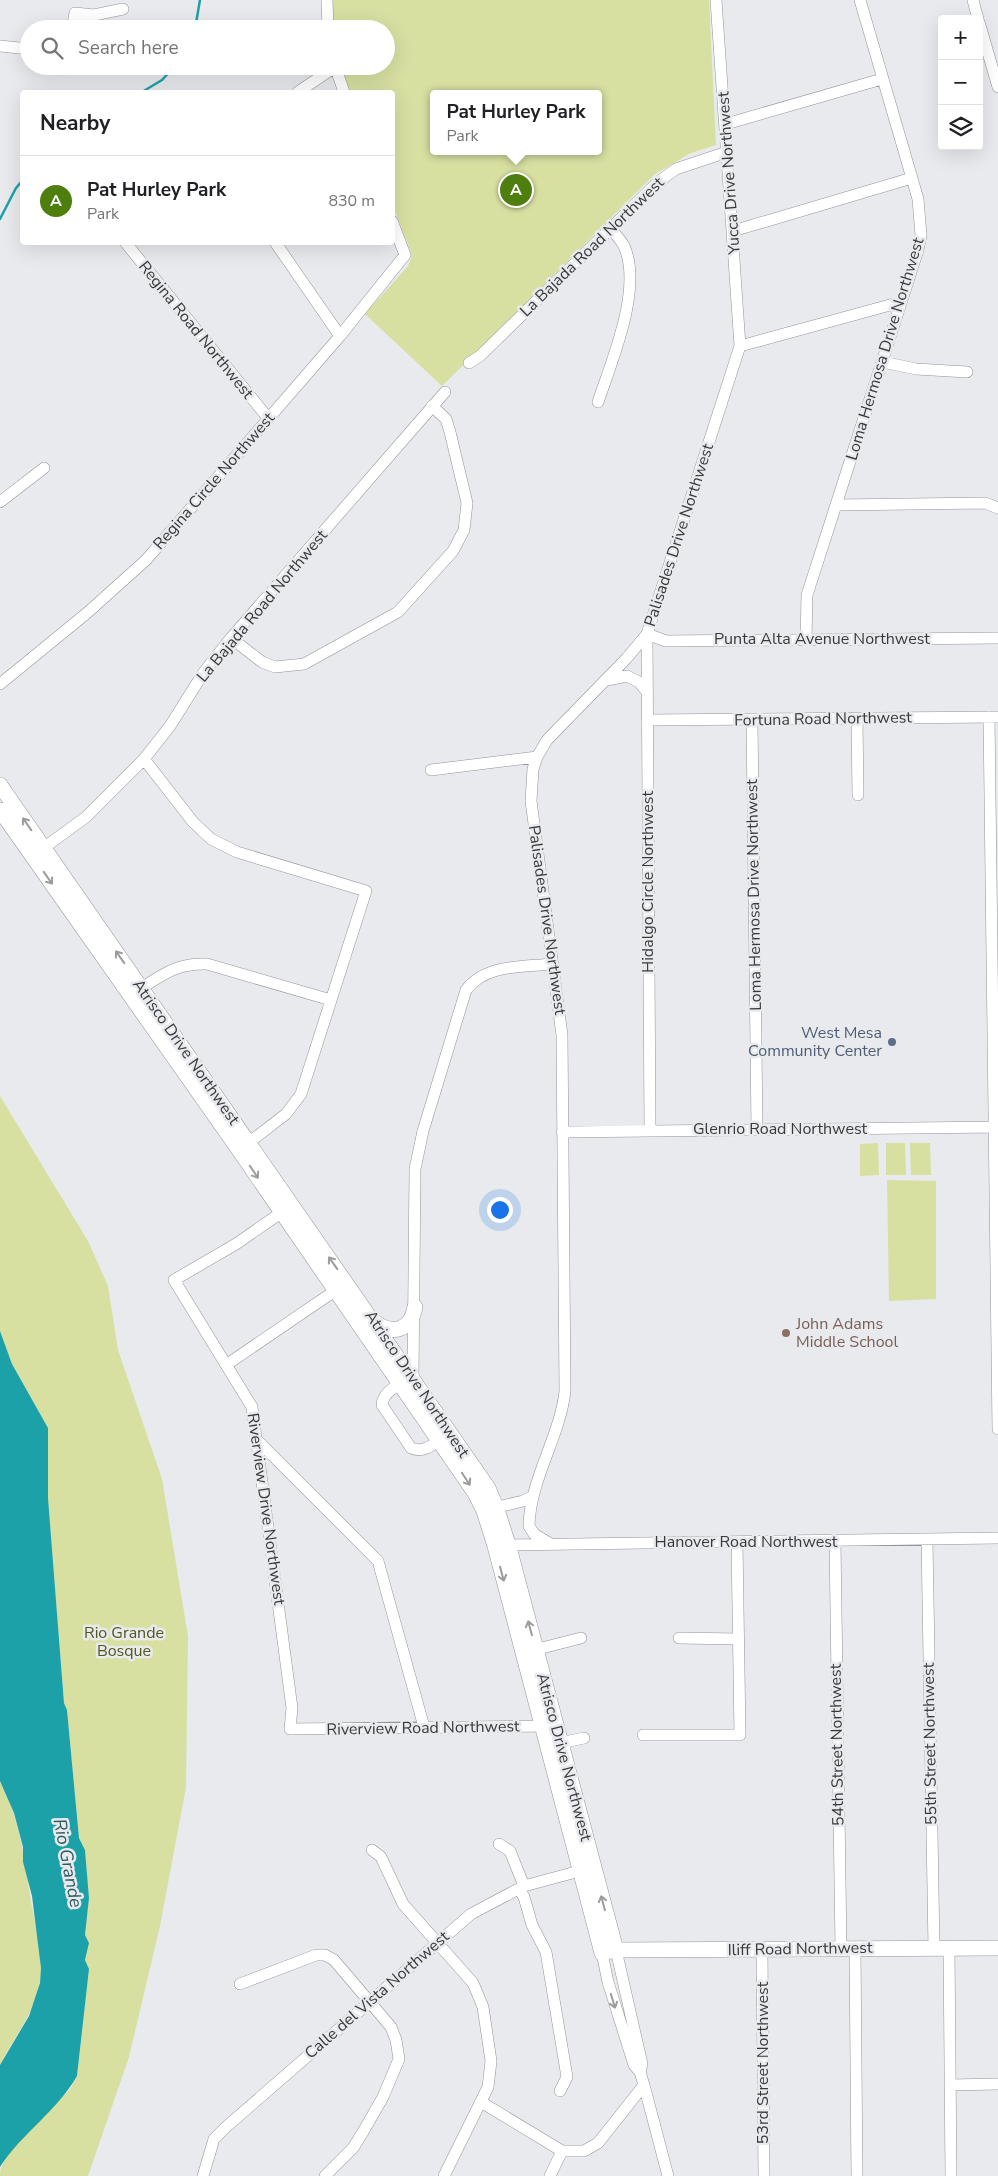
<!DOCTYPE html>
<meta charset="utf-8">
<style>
body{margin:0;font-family:"Nunito Sans",sans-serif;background:#f2f2f2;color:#202124}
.controls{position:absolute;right:15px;top:15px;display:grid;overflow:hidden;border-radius:5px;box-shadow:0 5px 20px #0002}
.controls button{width:45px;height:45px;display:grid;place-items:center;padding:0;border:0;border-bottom:1px solid #e0e0e0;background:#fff;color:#202124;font:25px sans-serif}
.you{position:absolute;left:499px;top:1209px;width:18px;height:18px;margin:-12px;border:4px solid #fff;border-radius:50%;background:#1a73e8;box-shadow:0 0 0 8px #1a73e833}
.badge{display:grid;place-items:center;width:32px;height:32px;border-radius:50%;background:#4d7e0e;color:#fff;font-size:16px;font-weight:700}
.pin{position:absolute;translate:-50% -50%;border:2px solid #fff;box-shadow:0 1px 5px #0006}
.popup{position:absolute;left:430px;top:90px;width:172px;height:65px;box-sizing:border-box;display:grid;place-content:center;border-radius:5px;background:#fff;filter:drop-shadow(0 1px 4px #0005);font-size:16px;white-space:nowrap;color:#757577}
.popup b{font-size:19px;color:#202124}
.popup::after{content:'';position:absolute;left:50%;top:100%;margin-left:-10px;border:10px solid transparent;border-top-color:#fff}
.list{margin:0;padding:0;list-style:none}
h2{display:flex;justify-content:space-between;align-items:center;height:65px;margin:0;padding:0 20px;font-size:21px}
h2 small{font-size:16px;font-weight:400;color:#757577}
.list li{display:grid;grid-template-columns:32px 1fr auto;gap:15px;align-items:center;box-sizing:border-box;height:90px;padding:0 20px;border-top:1px solid #e0e0e0}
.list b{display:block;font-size:19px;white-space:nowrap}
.list p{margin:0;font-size:16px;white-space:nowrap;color:#757577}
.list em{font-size:16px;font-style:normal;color:#757577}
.icon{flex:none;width:28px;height:28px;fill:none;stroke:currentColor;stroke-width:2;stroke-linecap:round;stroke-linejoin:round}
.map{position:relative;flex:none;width:998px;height:2176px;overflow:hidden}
.search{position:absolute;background:#fff;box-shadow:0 5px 20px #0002;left:20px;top:20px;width:375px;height:55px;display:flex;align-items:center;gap:12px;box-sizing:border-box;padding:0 18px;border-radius:28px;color:#757577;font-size:19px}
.panel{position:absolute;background:#fff;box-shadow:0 5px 20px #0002;left:20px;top:90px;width:375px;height:155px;border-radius:5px}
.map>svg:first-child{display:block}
</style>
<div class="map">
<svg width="998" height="2176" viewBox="0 0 998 2176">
<rect width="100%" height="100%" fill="#e8eaed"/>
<!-- green -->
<path fill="#d7e0a1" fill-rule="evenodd" d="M331,0H709L716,145L691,153L655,174L442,386L365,314L408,266L411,259V252L393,206L392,92H350L341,66H386V29H333ZM434,94H598V151H434Z
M0,1096L88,1241L108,1286L118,1350L162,1479L188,1636L186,1787L160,1926L129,2057L88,2176H0C0,2149 52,2109 70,2089L77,2076L89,1969L85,1960L89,1943L85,1935L89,1898L85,1850L79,1838L67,1710L64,1703L48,1498V1428L12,1364L0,1331Z
M878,1143L879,1175L860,1176V1144Z
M886,1143H905L906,1175H886Z
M910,1143H930L931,1175H911Z
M887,1180L936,1181V1299L889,1301Z
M0,1781C20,1819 25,1862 31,1902C36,1928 44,1957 40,1982C35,2013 13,2038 0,2065Z"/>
<!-- water -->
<path fill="#1da1a9" d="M0,1331L12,1364L48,1428V1498L64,1703L67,1710L79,1838L85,1850L89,1898L85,1935L89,1943L85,1960L89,1969L77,2076C57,2111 22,2133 0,2167V2065L29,2016L40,1983L41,1968L32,1896L23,1862V1847L14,1813L0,1781Z"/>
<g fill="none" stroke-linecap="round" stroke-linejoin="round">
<!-- stream -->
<path stroke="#1da1a9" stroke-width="2.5" d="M195,29L200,0
M142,92L162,80L175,66
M0,219L16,188L22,181"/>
<!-- minor casing -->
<g stroke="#929496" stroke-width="12">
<path id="minor" d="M327,0L328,29
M973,0L978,19
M979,22L998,87
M72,29L75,13L94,15L123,9
M0,46L29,49
M335,66L344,92
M298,92L335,67
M726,124L882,79
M733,231L912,178
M125,242L268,418
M275,242L340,336
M740,346L901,302
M883,362L916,369L967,372
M469,363L480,356L658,182L676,169L727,152
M598,402C612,360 643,288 624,246C621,240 615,234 610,228
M0,502L44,468
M837,505L985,503L998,508
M647,634L650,1130
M647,634L666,641L998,638
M231,638L262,662L275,667L304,664L398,612L453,551L464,530L467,503L450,432L446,419L432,406
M806,640L807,595L918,250L921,235L918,199L860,0
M607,680L627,676L639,682L647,692
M0,684L87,613L146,560L340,336L405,255L392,221
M989,717L998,1429
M857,718L858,795
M752,719L757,1130
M647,720L998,717
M144,759L193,822L211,839L237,852L366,891L301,1094L286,1114L243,1147
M431,770L537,757
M38,852L86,817L144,759L170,726L204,672L231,638L445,392
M135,992C162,976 174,963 207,964L331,1000
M562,1132L998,1127
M288,1208L236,1244L174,1280L252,1407L292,1708L290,1729L549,1726
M226,1365L342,1286
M445,1436C434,1443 425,1454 411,1448L382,1405C383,1390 401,1383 413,1379L415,1169L423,1131L466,990C485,964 523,967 552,964
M257,1440L378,1561L424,1727
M489,1509L523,1501L533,1496
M927,1540L934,1948
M835,1542L841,1948
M549,1543L534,1534L529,1526C530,1479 560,1437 565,1391L562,1035L531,801L533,769L537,757L547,740L626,659L647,634L740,346L716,0
M501,1545L998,1538
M679,1638L738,1639
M530,1651L581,1638
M643,1735H740L737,1543
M560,1743L584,1738
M499,1844L510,1851L524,1886
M372,1850L381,1857L403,1904L473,1983L483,2007L491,2061L488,2087L444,2176
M519,1889L524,1897L532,1925L546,1952L567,2077L560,2091
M855,1948L857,2176
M949,1948L951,2176
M616,1950L642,2064L640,2072
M762,1950L764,2176
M602,1953L608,1982L634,2065L640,2072L644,2085L668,2176
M240,1984L316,1955H325L334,1960L391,2027L396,2040L399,2059L383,2097L363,2132L353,2148L325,2176
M950,2085L998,2084
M481,2102L562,2151H584L598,2143L644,2085
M203,2176L214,2139L226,2127L471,1914L524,1886L587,1869
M550,2176L562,2151"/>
</g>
<!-- major casing -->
<g stroke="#929496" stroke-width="16">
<path id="major" d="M0,785L488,1488L496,1507L508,1544L616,1950
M0,810L239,1150L475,1493L484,1511L495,1546L602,1953L616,1950L998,1948
M375,1322C393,1336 411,1330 415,1307"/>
</g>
<!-- minor -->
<use href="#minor" stroke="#fff" stroke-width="11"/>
<!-- major -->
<use href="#major" stroke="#fff" stroke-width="15"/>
</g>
<!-- one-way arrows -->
<defs><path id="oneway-shaft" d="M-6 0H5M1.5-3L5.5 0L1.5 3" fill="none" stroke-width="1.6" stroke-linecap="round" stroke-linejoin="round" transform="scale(1.25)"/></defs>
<g stroke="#9c9c9c">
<use href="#oneway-shaft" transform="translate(27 824) rotate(-125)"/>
<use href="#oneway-shaft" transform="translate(48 878) rotate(55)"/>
<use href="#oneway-shaft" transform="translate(120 957) rotate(-125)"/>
<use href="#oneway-shaft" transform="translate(254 1172) rotate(56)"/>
<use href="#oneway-shaft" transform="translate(333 1263) rotate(-125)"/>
<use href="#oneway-shaft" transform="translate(466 1479) rotate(57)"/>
<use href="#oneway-shaft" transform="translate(502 1574) rotate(75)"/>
<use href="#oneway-shaft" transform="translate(530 1628) rotate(-105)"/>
<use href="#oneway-shaft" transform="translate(603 1903) rotate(-105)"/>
<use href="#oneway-shaft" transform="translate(613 2001) rotate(73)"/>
</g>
<!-- markers -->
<circle fill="#5c6f8a" stroke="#e8eaed" stroke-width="2" cx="892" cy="1042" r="5"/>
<circle fill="#8d6e63" stroke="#e8eaed" stroke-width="2" cx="786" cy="1333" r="5"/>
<g text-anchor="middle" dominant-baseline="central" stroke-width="5" stroke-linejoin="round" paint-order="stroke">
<!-- street labels -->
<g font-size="16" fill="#38393a" stroke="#e8eaed">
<text transform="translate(729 173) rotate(-94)">Yucca Drive Northwest</text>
<text transform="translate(592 247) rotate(-44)">La Bajada Road Northwest</text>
<text transform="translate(196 330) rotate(51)">Regina Road Northwest</text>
<text transform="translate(885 349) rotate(-73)">Loma Hermosa Drive Northwest</text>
<text transform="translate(214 481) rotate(-49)">Regina Circle Northwest</text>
<text transform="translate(679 535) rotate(-72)">Palisades Drive Northwest</text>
<text transform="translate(262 606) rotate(-50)">La Bajada Road Northwest</text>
<text x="822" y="639">Punta Alta Avenue Northwest</text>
<text transform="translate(823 719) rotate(-1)">Fortuna Road Northwest</text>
<text transform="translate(648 882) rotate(-90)">Hidalgo Circle Northwest</text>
<text transform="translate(754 895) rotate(-91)">Loma Hermosa Drive Northwest</text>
<text transform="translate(547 920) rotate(82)">Palisades Drive Northwest</text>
<text transform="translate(186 1052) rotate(55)">Atrisco Drive Northwest</text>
<text x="780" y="1129">Glenrio Road Northwest</text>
<text transform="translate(417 1384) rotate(56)">Atrisco Drive Northwest</text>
<text transform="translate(266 1509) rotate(82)">Riverview Drive Northwest</text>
<text x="746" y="1542">Hanover Road Northwest</text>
<text transform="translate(423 1728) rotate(-1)">Riverview Road Northwest</text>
<text transform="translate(930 1744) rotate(-91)">55th Street Northwest</text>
<text transform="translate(837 1745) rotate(-91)">54th Street Northwest</text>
<text transform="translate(564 1757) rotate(75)">Atrisco Drive Northwest</text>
<text transform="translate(800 1949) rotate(-1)">Iliff Road Northwest</text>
<text transform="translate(377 1995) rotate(-41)">Calle del Vista Northwest</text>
<text transform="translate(763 2063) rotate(-90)">53rd Street Northwest</text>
</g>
<!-- service labels -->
<g font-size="16" fill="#4e5e75" stroke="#e8eaed" text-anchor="end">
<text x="882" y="1033">West Mesa<tspan x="882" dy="18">Community Center</tspan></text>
</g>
<!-- education labels -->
<g font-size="16" fill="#785e54" stroke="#e8eaed" text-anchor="start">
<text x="796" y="1324">John Adams<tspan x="796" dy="18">Middle School</tspan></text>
</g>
<!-- park labels -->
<g font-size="16" fill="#51571d" stroke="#e8eaed">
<text x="124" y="1633">Rio Grande<tspan x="124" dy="18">Bosque</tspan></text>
</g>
<!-- water labels -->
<g font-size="18" font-style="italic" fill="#295b5e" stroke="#e8eaed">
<text transform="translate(68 1863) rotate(79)">Rio Grande</text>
</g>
</g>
</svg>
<div class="controls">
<button>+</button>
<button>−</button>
<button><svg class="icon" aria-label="layers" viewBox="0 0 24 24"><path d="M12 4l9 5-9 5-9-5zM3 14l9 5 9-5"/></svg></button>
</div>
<div class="you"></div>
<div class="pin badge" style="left:516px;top:190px">A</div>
<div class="popup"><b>Pat Hurley Park</b>Park</div>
<div class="search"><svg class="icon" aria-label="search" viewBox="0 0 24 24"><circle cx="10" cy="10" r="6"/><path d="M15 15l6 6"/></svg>Search here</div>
<section class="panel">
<h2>Nearby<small></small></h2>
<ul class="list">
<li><span class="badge">A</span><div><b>Pat Hurley Park</b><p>Park</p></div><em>830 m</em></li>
</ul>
</section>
</div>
